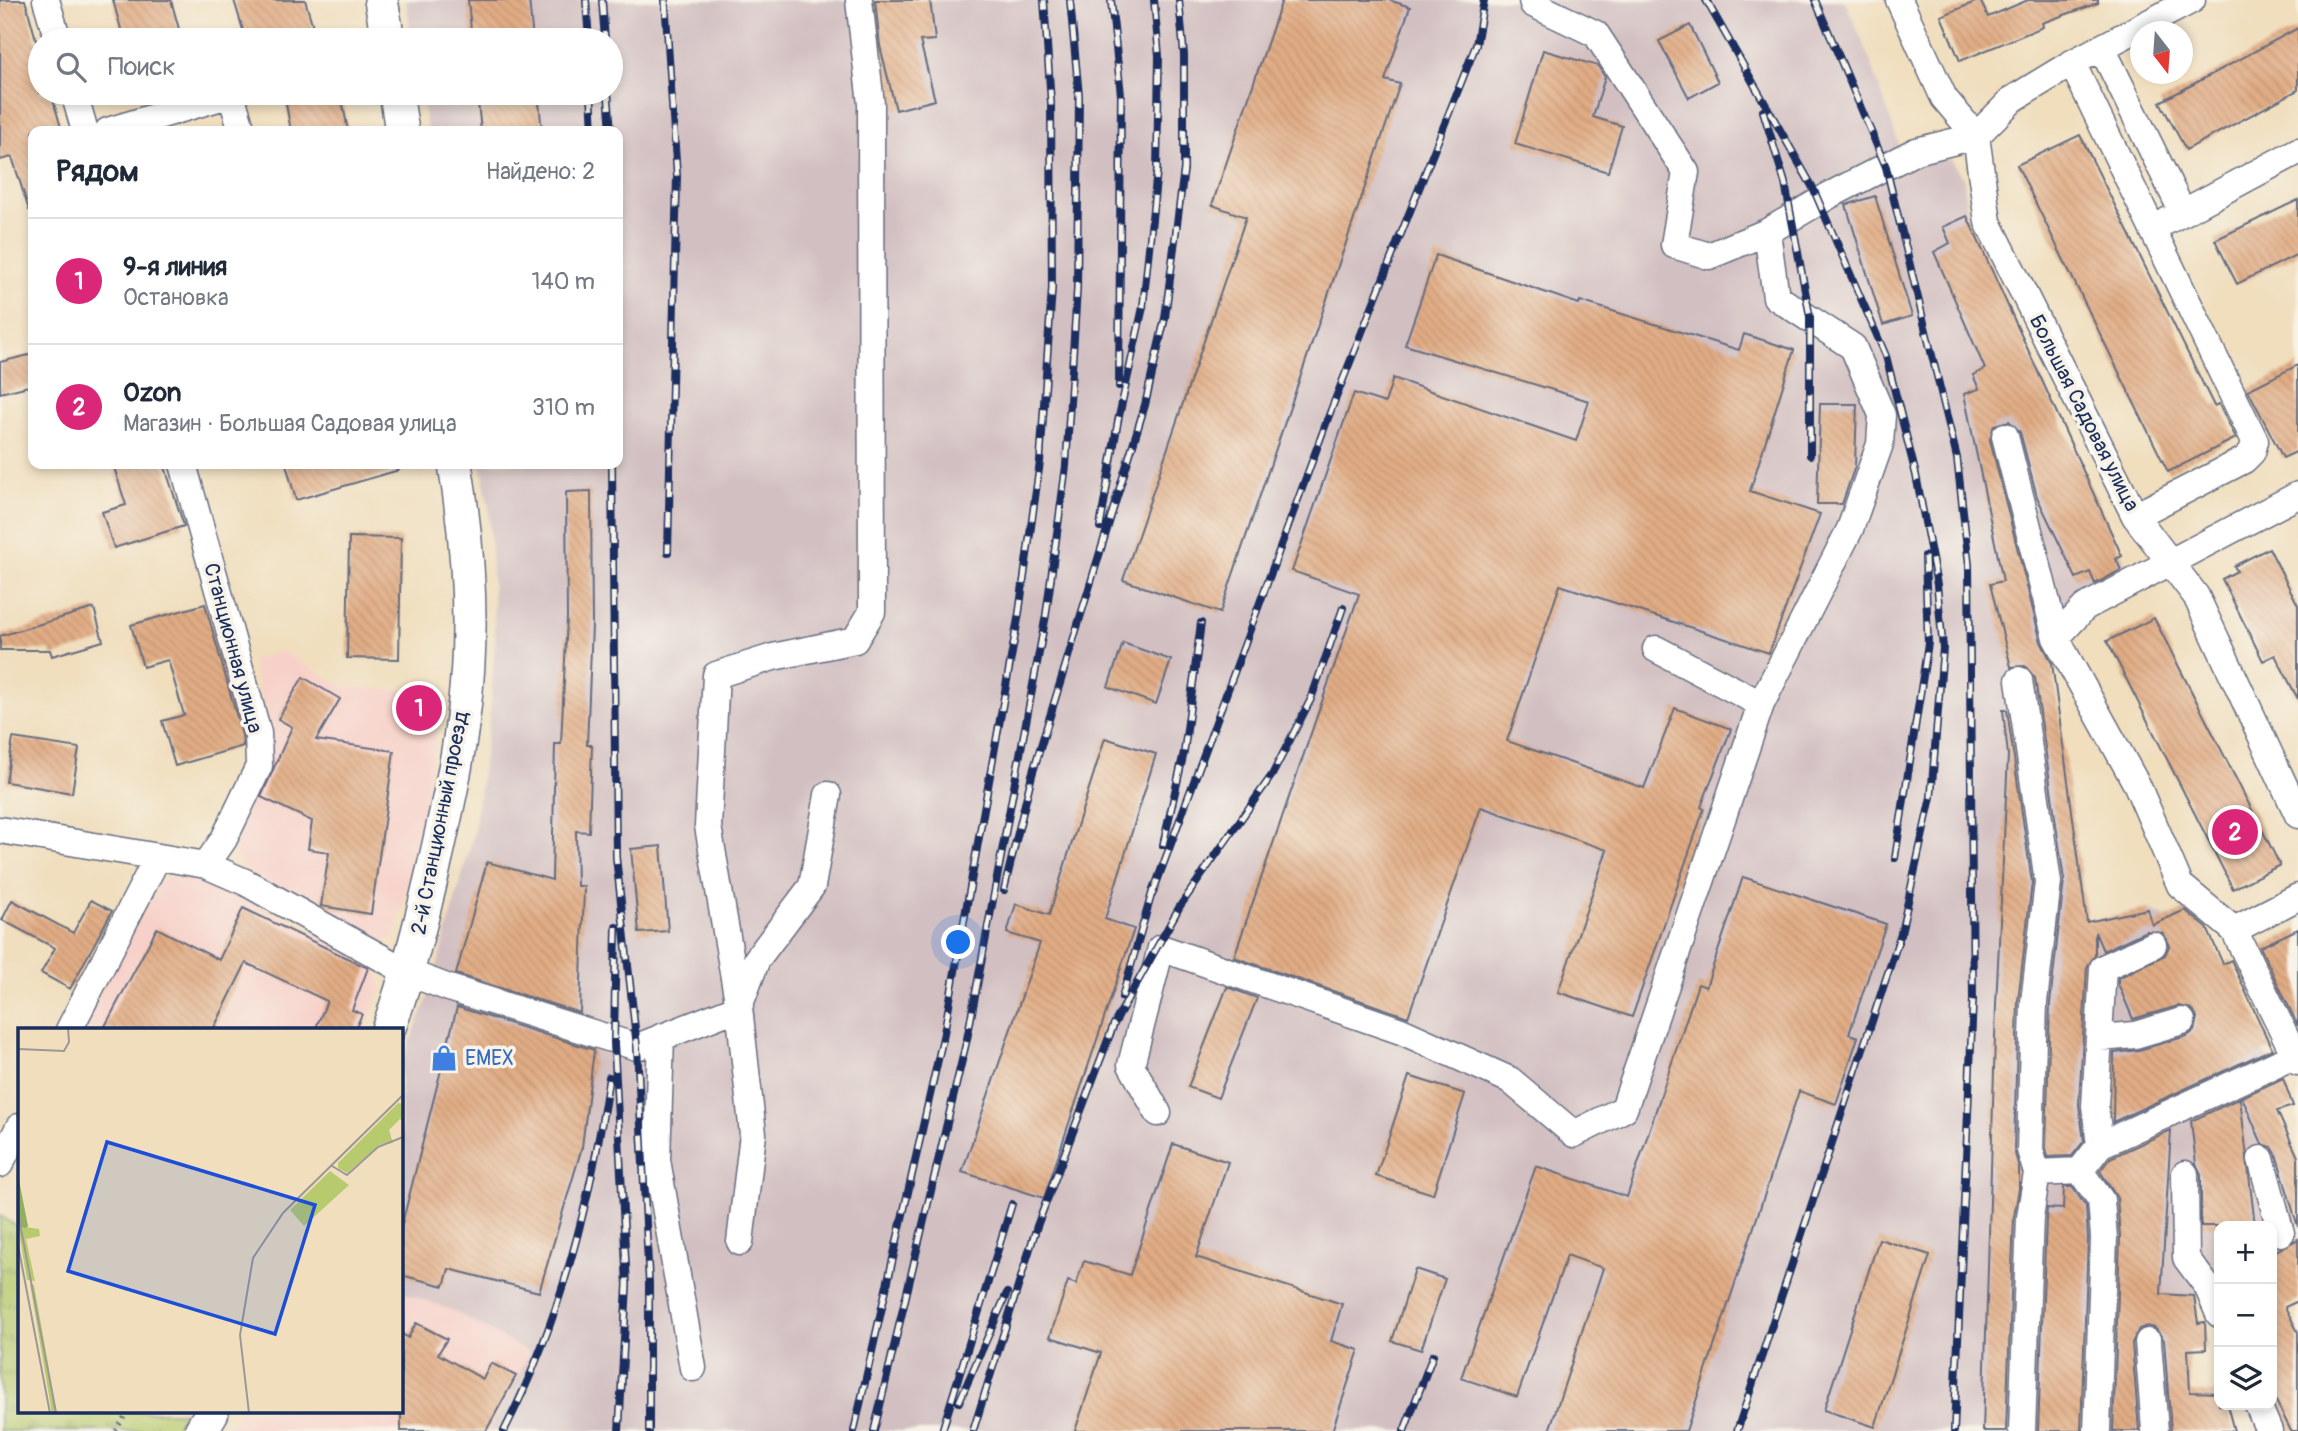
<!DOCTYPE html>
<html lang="ru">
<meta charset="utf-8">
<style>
body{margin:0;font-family:Pangolin,sans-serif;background:#f2f2f3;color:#1f2937}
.controls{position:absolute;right:21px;bottom:21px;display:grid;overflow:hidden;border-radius:14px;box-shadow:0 4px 10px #0003}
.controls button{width:63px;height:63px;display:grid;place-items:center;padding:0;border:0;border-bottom:2px solid #e0e1e3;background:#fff;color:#1f2937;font:35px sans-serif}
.compass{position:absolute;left:2130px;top:21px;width:63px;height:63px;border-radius:50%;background:#fff;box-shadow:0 4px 10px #0003;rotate:163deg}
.you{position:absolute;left:959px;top:943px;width:24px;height:24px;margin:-18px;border:5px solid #fff;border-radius:50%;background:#1a73e8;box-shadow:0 0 0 10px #1a73e833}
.badge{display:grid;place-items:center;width:46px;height:46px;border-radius:50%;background:#db2777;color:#fff;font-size:23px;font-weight:700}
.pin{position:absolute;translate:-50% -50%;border:4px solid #fff;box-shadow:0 2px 7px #0006}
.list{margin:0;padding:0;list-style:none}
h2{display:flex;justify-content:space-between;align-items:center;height:91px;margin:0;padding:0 28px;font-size:30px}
h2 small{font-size:23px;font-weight:400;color:#747a83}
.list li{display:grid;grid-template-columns:46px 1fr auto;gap:21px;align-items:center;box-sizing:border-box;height:126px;padding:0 28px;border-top:2px solid #e0e1e3}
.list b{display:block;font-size:26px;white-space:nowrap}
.list p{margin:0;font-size:23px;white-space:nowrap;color:#747a83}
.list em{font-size:23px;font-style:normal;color:#747a83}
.icon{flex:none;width:38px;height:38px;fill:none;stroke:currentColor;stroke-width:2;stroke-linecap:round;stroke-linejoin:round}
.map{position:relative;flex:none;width:2298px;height:1431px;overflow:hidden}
.search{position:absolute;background:#fff;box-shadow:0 4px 10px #0003;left:28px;top:28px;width:595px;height:77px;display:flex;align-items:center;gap:18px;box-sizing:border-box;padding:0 24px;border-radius:38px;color:#747a83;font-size:26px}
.panel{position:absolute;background:#fff;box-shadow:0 4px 10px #0003;left:28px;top:126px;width:595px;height:343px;border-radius:14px}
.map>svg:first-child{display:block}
</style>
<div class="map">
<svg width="2298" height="1431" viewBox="0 0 2298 1431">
<defs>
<pattern id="park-tufts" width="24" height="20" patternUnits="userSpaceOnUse" patternTransform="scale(1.75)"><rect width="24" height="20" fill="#b8ca6e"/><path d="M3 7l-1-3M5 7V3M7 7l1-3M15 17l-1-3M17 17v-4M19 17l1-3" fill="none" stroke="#95a45e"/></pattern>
<pattern id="building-back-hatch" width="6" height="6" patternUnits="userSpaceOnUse" patternTransform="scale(1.75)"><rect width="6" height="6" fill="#e1ac84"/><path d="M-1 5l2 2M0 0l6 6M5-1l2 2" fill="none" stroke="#c09474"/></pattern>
</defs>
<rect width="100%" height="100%" fill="#f7f3e8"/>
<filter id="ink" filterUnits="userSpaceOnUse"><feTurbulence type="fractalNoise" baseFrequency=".0143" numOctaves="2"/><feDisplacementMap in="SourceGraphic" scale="14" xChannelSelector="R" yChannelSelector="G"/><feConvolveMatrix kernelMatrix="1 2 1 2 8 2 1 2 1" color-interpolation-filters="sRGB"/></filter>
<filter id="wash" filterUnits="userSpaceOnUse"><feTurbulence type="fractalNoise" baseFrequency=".00686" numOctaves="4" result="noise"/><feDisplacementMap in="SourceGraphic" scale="28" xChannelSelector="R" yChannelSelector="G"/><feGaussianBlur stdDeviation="1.57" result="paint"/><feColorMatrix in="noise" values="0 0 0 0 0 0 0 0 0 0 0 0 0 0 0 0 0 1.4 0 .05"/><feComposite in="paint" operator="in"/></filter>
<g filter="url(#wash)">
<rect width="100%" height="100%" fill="#f0debd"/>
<!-- built -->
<path fill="#f7d1c9" d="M281,651L343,686L442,694L423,821L396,932L389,940L375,944L248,872L236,858L234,840L269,728L251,659Z
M182,875L203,878L243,895L369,963L378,973L381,989L364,1030H82L158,882L168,877Z
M401,1292L452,1310L531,1353L489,1431H228L239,1412H401Z"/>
<!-- industrial -->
<path fill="#d2bfc1" d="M406,0H1844L1867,51L1898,142L1902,170L1931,159H1951L1964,179L1967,216L2122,555L2128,577L2045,627L2087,922L2148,909L2166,918L2190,907L2195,918L2201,916L2265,1055L2284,1080L2293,1106L2277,1112L2298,1157V1254L2272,1245V1226H2219V1269L2195,1296L2198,1323L2205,1322L2206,1349L2188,1350L2190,1392L2219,1393V1405H2227L2234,1431H489L530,1353L452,1310L401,1292V1064L429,995L474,832L491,705L495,640L489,510L481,464H618V131H427L421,93H611V40H412Z"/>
<!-- park -->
<path fill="url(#park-tufts)" stroke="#6a7c66" stroke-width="2" d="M0,1216L17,1226L19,1224V1412H184L174,1431H0Z"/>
<g id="blocks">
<!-- building -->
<path fill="url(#building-back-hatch)" d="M0,0H25L40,54V93H51L62,131H33V209L29,210L12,157L0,160Z
M113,0H171L182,40H124Z
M234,0H305L317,40H246Z
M468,0H529L533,40H472Z
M875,0H930L935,40L920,41L935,100L896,110L880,46Z
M1282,0H1389L1410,7L1385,80L1400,84L1220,613L1123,580L1246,217L1212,205Z
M1980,0L1988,17L2028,0H2098V3L2042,23L2043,27L1960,61L1941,16Z
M1690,25L1718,82L1689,98L1659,41Z
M2298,28V90L2186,150L2160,102Z
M1543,50L1598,66L1605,77L1593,117L1622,126L1608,172L1515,144Z
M477,93H538L542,131H481Z
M341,94L348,131H291L286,104Z
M2080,135L2214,406L2219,404L2236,438L2168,472L2017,165Z
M1875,196L1912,316L1883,325L1846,205Z
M2298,200V254L2237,284L2215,240Z
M1967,216L2122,556L2116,559L2121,570L2095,584L2090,572L2076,578L2037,497L2020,432L2009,421L1994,425L1990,440L2041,642L2052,663L2087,922L2148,909L2152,925L2185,910L2207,928L2223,964L2231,960L2272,1049L2113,1122L2114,1053L2139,1050L2187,1036L2194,1031L2197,1017L2192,1009L2178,1006L2133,1019L2118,984V978L2165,955L2169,946L2163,933L2146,931L2103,951L2095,932V955L2087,967L2079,1105L2084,1141L2072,1156L2048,1157L2046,1148L2050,1003L2064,880L2035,678L2025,666L2011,667L1990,584L2003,581L1964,394L1979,389L1973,375L1985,369L1934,252L1950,243L1943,227Z
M1436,255L1579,304L1580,301L1739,350L1744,334L1794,350L1750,491L1820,514L1769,653L1560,585L1507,741L1644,788L1675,708L1731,729L1701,807L1704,809L1632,1017L1558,992L1607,850L1481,807L1408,1017L1234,957L1359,594L1292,571L1354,393L1385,403L1393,378L1576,441L1589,401L1405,345Z
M33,354V385L0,393V362Z
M2298,365V451L2283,458L2248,390Z
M1820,404H1857L1855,466L1842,504H1817Z
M113,464H164L184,526L114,548L102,512L126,505Z
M286,464H398L399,470L296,500Z
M591,491L592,625L587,745H592L589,832L576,831L577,886H584L580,1013L456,974L487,862L552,880L555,744H561L567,617L566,492Z
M349,537L401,538L399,659L347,658Z
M2269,548L2298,605V699L2275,655L2263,661L2222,579L2237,571L2234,566Z
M205,604L242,735L243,746L175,766L162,721L184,715L168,660L143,667L131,625Z
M94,608L103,641L52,656L50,650H0V636Z
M2154,618L2280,865L2233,889L2107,641Z
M1123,643L1171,660L1156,704L1108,687Z
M303,677L340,699L316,740L394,751L371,914L321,906L329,852L308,849L312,821L261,797L292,727L278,719Z
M2003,710H2007L2032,882L2018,1001L2014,1150L2019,1168V1189L2014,1216L2006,1431H1983L1996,1005L2008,755Z
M13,738L79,748L72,793L6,782Z
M1105,738L1156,754L1105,919L1134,929L1044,1198L962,1172L1040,943L1007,933L1016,904L1049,915Z
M661,846L668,931L639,933L631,849Z
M1743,877L1886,924L1849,1034L1858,1037L1836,1104L1799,1091L1686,1431H1549L1603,1268L1567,1255L1517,1397L1461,1378L1536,1166L1627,1197L1698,984L1706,987Z
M12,900L73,933L91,900L112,911L70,989L41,973L55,948L2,920Z
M243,908L368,968L352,1010L362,1014L355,1030H315L327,1001L246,963L213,1030H103L157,928L219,960Z
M2298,929V1026L2260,947Z
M1227,987L1257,998L1218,1098L1188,1087Z
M457,1007L594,1050L582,1147L539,1292L449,1269L444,1286L401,1275V1228Z
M1409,1076L1465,1094L1433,1194L1376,1176Z
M2283,1078L2293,1106L2277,1111L2298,1157V1227L2276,1154L2272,1147L2262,1144L2242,1097Z
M2240,1098L2255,1226H2201V1174L2196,1164L2191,1121Z
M2171,1130L2161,1294L2194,1296L2198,1323L2205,1322L2206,1349L2188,1350L2190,1392L2219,1393V1405H2227L2234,1431H2171L2164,1340L2155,1328L2147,1326L2139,1329L2132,1343L2139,1431H2113L2120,1237L2117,1198L2100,1171L2110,1158Z
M1173,1144L1228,1162L1196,1257L1342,1304L1331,1341L1359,1350L1332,1431H1075L1101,1353L1050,1337L1068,1281L1076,1284L1084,1261L1130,1275Z
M2064,1187H2072L2086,1206L2088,1238L2081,1431H2038L2046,1219L2047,1208L2063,1209Z
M1879,1239L1930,1255L1875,1427L1824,1410Z
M2298,1239V1301L2285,1307L2298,1332V1431H2291L2272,1393V1253Z
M1415,1269L1445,1279L1421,1350L1392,1341Z
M416,1323L447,1339L438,1354L483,1379L491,1363L516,1376L486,1431H401V1333L408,1338Z"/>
</g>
</g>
<g filter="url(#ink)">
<use href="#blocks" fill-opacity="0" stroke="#666c7f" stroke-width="2"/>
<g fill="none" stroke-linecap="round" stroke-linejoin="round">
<!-- minor casing -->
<g stroke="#666c7f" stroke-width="29">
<path id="minor" d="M46,0L58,40
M1532,0L1533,4L1596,34L1686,172L1674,245L1709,256L1767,232L1830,195L1916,151L1976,136L2013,99L2072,63L2192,0
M1899,0L1944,98L1976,136L1988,222L2135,516L2196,596L2298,815
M2102,48L2183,213
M2072,63L2255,441L2252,452L2244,460L2135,516
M74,93L85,131
M108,131L231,94L242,131
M2167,221L2298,151
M2005,436L2056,638L2137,785L2180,885L2234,930L2298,1062
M183,464L258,733L259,766L224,839L206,865
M2056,638L2085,607L2298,495
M1656,649L1761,704
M2019,680L2048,882L2034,1002L2030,1150L2037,1173L2030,1217L2022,1431
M0,830L206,865L245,882L409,973L449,988L637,1047L739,1007L757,959L812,886L828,795
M2234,930L2298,897
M69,1030L157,858
M661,1037L657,1160L693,1368
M2100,1038L2135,1035L2182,1021
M1158,1113L1131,1065L1161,948L1401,1031L1510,1080L1574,1134L1624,1109L1761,704L1850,529L1880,444L1882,415L1853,347L1776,297L1767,232
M2100,1145L2298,1054
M2261,1159L2281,1233
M0,1164L19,1127
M2080,1171L2100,1145L2095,1106L2103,968L2153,945
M2037,1173L2080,1171L2101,1200L2104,1238L2097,1431
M2185,1174L2186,1258L2207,1286L2219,1314
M740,1242L753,1134L739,1007L708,826L716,675L773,657L855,640L872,612L871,104L859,0
M2148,1342L2155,1431
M2258,1405L2269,1431"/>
</g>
<!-- major casing -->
<g stroke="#666c7f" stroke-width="36">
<path id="major" d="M381,0L388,40
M396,93L402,131
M388,1030C407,978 420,926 433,871C445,818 458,763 464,709C474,629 468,543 455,464
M201,1431L212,1412"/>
</g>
<!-- path -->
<path stroke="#666c7f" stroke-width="4.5" stroke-dasharray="2 5" stroke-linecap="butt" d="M116,1431L127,1412"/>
<!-- minor -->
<use href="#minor" stroke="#fff" stroke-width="26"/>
<!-- major -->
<use href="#major" stroke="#fff" stroke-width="33"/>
<!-- rail casing -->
<g stroke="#1b2f5e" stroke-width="8">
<path id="rail" d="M586,0L589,40
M602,0L605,40
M665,0L677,176L668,552
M1111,0L1121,95L1119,386
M1706,0L1812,186L1886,356L1916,475L1937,585L1943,648L1931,797L1901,933L1737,1431
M1815,0L1886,167L1957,458L1969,565L1973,999L1954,1431
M591,93L593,131
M608,93L611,131
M1763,111L1785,183L1810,317V455
M618,228V269
M612,464L616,857L637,1047L649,1283V1431
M1100,527L1118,421L1143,307L1157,170L1159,56L1154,0
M1163,845L1184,752L1201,623
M1895,858L1928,643L1925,556
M1004,890L1032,775L1145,405L1165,318L1184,169V55L1179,0
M1152,895L1331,410L1476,45L1484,0
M616,927L614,1043L627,1285L619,1431
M1122,997L1154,886
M959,1402L1007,1293
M504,1431C561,1320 591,1200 609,1077
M854,1431L944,1033L1019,613L1040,462L1052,288L1051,103L1044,0
M874,1431L967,1039L1046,615L1066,466L1077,289L1079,96L1070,0
M942,1431L1012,1204
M973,1431L1037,1226L1114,1024L1180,906L1272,775L1311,699L1343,608
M1404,1431L1433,1355"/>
</g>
<!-- rail -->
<use href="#rail" stroke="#f7f3e8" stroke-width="5" stroke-dasharray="16" stroke-linecap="butt"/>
</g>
</g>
<!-- icons -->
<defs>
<g id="shop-bare" transform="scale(2.1)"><path d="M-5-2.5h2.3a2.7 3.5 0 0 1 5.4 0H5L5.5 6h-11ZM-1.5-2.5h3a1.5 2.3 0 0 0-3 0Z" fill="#3f7fe0" stroke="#f7f3e8" stroke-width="2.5" paint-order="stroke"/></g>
</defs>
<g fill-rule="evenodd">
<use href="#shop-bare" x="444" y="1058"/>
</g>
<g text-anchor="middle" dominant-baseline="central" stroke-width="7" stroke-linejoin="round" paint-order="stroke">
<!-- street labels -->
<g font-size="21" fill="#1b2f5e" stroke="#f7f3e8">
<text transform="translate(2084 413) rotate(63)">Большая Садовая улица</text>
<text transform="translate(233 648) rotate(75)">Станционная улица</text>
<text transform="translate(440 823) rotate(-79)">2-й Станционный проезд</text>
</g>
<!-- shop labels -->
<g font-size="21" fill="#366cbe" stroke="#f7f3e8" text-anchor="start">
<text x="465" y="1058">EMEX</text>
</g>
</g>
<!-- overview -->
<g transform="translate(18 1028)">
<rect width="385" height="385" fill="#f0debd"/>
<path d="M0,198L21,201L22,208L8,211L17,253L9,252ZM12,256L16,257L39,385H34Z" fill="#b8ca6e"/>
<path d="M0,147L10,198L8,200L0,198Z" fill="#92ae61"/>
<path d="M380,75L385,76V94L382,91L371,102L375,115L362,117L329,145L320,140V135ZM312,143L331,157L286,198L272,182Z" fill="#b8ca6e"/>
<path fill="none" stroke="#9b9897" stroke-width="2" d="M0,21L46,23L51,14L50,0M314,138L329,147L360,119L385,109M0,185L38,385M0,217L32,385M231,385L222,307L235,230L265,185L385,67"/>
<path fill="#1d4ed8" fill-opacity="0.15" stroke="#1d4ed8" stroke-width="3.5" d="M89,114L297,177L257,306L50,243Z"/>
<rect width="385" height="385" fill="none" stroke="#1b2f5e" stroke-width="3.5"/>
</g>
</svg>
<div class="controls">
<button>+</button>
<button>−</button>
<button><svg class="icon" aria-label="layers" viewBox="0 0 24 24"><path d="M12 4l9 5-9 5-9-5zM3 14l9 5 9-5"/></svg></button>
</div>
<svg class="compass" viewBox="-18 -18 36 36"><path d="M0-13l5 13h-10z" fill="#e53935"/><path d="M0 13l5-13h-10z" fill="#747a83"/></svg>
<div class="you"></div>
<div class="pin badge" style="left:419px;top:708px">1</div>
<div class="pin badge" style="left:2235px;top:832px">2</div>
<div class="search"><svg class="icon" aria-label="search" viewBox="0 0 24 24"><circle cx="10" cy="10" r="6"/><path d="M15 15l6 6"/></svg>Поиск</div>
<section class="panel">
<h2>Рядом<small>Найдено: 2</small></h2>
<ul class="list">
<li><span class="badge">1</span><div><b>9-я линия</b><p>Остановка</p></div><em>140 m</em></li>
<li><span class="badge">2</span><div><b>Ozon</b><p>Магазин · Большая Садовая улица</p></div><em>310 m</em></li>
</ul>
</section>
</div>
